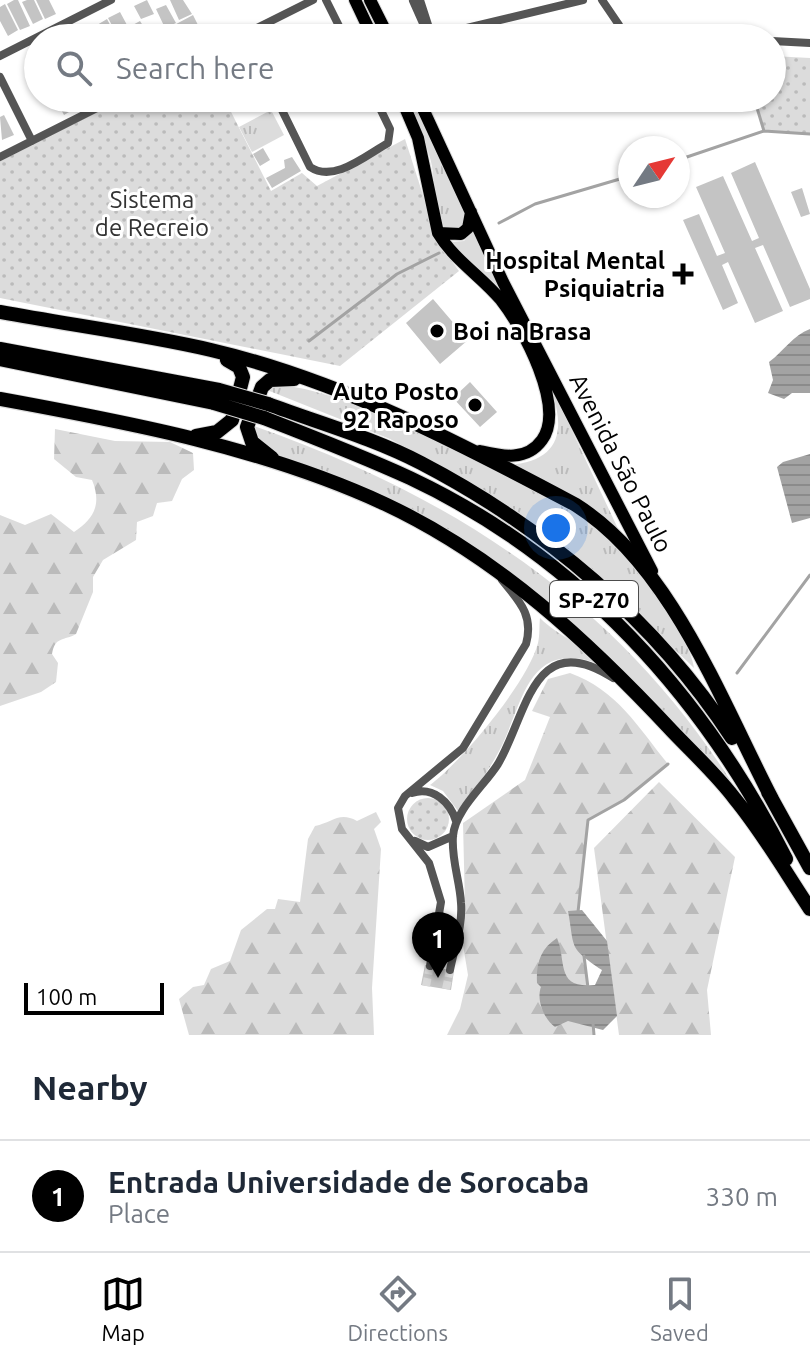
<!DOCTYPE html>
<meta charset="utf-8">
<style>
body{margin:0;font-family:Ubuntu,sans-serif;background:#f2f2f3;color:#1f2937}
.compass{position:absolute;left:618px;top:136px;width:72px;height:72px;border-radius:50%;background:#fff;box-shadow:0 2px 6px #0004;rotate:55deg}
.scale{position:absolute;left:24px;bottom:20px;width:140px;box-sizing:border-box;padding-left:8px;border:4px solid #000;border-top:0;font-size:22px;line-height:28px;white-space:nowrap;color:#000;-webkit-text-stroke:6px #fff;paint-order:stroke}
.you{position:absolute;left:556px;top:528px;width:28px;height:28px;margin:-20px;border:6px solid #fff;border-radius:50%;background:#1a73e8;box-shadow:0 0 0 12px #1a73e833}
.badge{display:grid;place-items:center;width:52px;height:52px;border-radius:50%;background:#000;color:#fff;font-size:26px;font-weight:700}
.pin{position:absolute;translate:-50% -66px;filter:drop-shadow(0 2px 4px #0008)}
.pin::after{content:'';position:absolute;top:42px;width:28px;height:24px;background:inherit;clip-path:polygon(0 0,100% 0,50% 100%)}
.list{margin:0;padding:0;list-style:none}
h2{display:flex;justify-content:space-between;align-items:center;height:104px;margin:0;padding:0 32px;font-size:34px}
h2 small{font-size:26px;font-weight:400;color:#747a83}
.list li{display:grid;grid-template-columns:52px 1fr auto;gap:24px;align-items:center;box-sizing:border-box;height:112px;padding:0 32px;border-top:2px solid #e0e1e3}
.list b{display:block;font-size:30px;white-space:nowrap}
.list p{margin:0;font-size:26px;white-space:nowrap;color:#747a83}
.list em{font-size:26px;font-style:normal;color:#747a83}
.icon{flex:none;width:44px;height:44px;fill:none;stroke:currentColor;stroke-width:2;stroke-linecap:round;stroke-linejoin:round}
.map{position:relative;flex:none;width:810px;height:1035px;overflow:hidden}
.search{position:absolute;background:#fff;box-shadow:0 2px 6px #0004;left:24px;right:24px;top:24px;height:88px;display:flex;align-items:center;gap:20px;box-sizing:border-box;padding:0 28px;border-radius:44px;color:#747a83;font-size:30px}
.sheet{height:216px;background:#fff}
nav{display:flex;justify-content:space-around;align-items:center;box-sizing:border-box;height:112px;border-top:2px solid #e0e1e3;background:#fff;font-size:22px;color:#747a83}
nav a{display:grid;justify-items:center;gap:4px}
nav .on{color:#000}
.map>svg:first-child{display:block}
</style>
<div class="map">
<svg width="810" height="1035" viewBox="0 0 810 1035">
<defs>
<pattern id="grass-tufts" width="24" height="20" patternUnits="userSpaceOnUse" patternTransform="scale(2)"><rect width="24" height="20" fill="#dcdcdc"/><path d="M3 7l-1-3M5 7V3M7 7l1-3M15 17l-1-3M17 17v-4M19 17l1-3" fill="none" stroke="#bbb"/></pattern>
<pattern id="forest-firs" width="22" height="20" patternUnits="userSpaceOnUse" patternTransform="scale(2)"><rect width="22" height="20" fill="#dcdcdc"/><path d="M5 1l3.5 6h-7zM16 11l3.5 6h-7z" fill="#bbb"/></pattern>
<pattern id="park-dots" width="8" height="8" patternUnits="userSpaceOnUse" patternTransform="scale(2)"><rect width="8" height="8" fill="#dcdcdc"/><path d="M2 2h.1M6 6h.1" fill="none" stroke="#bbb" stroke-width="1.8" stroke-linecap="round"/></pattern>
<pattern id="water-rules" width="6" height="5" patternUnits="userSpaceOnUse" patternTransform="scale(2)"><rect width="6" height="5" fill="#a3a3a3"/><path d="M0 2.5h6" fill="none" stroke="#8b8b8b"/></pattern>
</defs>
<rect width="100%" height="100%" fill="#fff"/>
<!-- grass -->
<path fill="url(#grass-tufts)" d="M405,98H411L466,217L459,230L445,228C430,206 437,182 430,158C424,137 414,118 405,98Z
M271,110L284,135L252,152L239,127Z
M476,226L620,533L506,465C637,459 484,278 451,242L464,241Z
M272,385C336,384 465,455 525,486C546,497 571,506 589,520C618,543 691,633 694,668L601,578L543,531L475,486L390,439L267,390Z
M254,426C458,498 623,606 739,794L550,604L335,476L263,449Z
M540,618C559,637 582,643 599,664C525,637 523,708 498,753C487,774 472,792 458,811L443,791L430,785C462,761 528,682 538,643C540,635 539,626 540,618Z"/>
<!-- forest -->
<path fill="url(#forest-firs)" d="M55,429L115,441L170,442L193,453L194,470L182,479L172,501L157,503L153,516L137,522L136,540L103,560L93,577V592L76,634C64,641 55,636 52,654L58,663L56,682L41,692L0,706V515L25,525L51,514L74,532C94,519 102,504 92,480L76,477L54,459Z
M570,673C617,690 638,727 668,764L624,800L588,820L578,910L594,1035H447L460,1009L468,975L461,933L465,906L463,823L525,780L550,717L532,711L548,679Z
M659,782L735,857L707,990L711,1035H619L594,848Z
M376,812L381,822L374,829L381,849L372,988L374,1035H189L179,999L193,987L204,985L211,969L230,961L241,930L267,909H275L278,899L300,902L308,839L315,826C332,823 339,811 357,821Z"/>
<!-- park -->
<path fill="url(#park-dots)" d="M772,56L810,58V134L764,131L754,98H772Z
M125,98H224L271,191L302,173L317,186L405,139L438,242L459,271L340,366L0,298V161Z
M407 819a21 21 0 1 1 42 0a21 21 0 1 1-42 0Z"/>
<!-- water -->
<path fill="url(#water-rules)" d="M810,329V393H792L784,399L768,393L773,380L769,362C784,351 793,335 810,329Z
M810,454V518L792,523L777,467L783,462Z
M582,910L607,941L617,1016L603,1030L568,1021L555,1027C544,1019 536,1000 541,987L537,983C536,964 540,949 557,938C567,962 555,989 595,985L602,970C568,947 575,949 568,911Z"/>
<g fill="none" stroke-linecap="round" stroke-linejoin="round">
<!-- stream -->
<path stroke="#a3a3a3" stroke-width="3" d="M754,98L764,131L810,134
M678,160L764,131
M499,223L535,204L630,176
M309,341L397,274L439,253
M737,673L810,575
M578,912L588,820L624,800L668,764
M584,956L588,988
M593,1023L594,1035"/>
</g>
<!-- building -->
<path fill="#c4c4c4" d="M14,0H18L30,26L20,30L7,4Z
M27,0H34L43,19L33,24L22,2Z
M36,0H49L56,14L45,19Z
M147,0L154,14L141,19L134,6Z
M170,0H183L192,14L179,20Z
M5,4L18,30L8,36L0,21V7Z
M166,5L176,23L165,28L156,9Z
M120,12L134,38H119L108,18Z
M193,15L200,29L181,38H169L165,30Z
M107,19L117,38H103L97,25Z
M140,21L147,32L135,38L129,27Z
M55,98H69L74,109L64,115Z
M4,115L14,135L2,140L0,117Z
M263,148L270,160L260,166L253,154Z
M292,157L301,171L272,188L266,178L285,168L284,160Z
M755,162L810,289V299L790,307L763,245L755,248L783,311L755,323L728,262L722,265L738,303L723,310L683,220L699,214L717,256L725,253L696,187L723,176L752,241L759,238L731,173Z
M802,188L810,214L801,217L791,192Z
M433,299L468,340L440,364L406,323Z
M470,382L497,412L480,427L453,398Z
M425,965L454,971L451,990L421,985Z"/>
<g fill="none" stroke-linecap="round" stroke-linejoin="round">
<!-- street-tunnel -->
<path stroke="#d9d9d9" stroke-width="8" stroke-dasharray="8 4" stroke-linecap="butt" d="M426,986L430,966
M446,989L450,970"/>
<!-- primary casing -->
<g stroke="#dbdbdb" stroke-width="14">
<path id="primary" d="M355,0L373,38
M370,0L389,38
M401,98L418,138L438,233C454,260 481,276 501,300C523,328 566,407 542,440C526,462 502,456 480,451
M418,98L503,282L652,571
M438,233L461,234L468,228L471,212"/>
</g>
<!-- highway casing -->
<g stroke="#dbdbdb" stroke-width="16">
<path id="highway" d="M0,312C70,325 142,334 211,350C339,380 460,443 576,505C671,565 721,701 772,799
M0,349L219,390
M0,359L214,403
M0,399C131,423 264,448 385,504C498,557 589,642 673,732C694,754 717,775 735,799C763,833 786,873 810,909
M268,404C319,423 373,438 421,463C544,527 656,621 732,738
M264,418C313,437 362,456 410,478C578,557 703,695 786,859
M196,436L217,432L232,420L243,377L239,367L227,360
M272,458L252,442L247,427L262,387L270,380L294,379
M768,792L810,868"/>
</g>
<!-- street -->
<path stroke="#555" stroke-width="8" d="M326,0L345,38
M420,0L431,34
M602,0L619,25
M413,1L429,37L583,0
M237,38L313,0
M772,41L810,43
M0,56L111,0
M0,77L32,141
M276,98L310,167C334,183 365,156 388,143L390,129L375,98
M0,157L117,98
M412,793C433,786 450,802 456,821
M415,841L428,847L453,836
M430,966L441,902L429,863L402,829L398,808L405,796L463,748L526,644C534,615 519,601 502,580
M450,970C454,949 463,925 461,903C460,881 451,859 453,836C455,810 484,786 498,764C527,715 533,626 613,678"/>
<!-- primary -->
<use href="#primary" stroke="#000" stroke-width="12"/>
<!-- highway -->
<use href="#highway" stroke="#000" stroke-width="14"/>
<!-- highway-bridge casing -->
<g stroke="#dbdbdb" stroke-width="16" stroke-linecap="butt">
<path id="highway-bridge" d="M219,390L268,404
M214,403L264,418"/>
</g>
<!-- highway-bridge -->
<use href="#highway-bridge" stroke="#000" stroke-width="14"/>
</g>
<!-- markers -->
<g fill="#000" stroke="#fff" stroke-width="3">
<path d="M679 262h8v8h8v8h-8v8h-8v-8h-8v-8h8z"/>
<circle cx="437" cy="331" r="8"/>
<circle cx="475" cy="405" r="8"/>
</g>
<g text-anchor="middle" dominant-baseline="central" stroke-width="6" stroke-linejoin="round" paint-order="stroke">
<!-- shield labels -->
<rect fill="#fff" stroke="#4c4c4c" stroke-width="2" x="550" y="581" width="88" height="36" rx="6"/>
<g font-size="22" font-weight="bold" fill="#000">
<text x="594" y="599">SP-270</text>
</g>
<!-- park labels -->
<g font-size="24" fill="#333" stroke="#fff">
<text x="152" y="199">Sistema<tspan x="152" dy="28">de Recreio</tspan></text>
</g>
<!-- poi labels -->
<g font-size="24" font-weight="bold" fill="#000" stroke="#fff" text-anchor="end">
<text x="665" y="260">Hospital Mental<tspan x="665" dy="28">Psiquiatria</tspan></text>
<text x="453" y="331" text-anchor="start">Boi na Brasa</text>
<text x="459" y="391">Auto Posto<tspan x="459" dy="28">92 Raposo</tspan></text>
</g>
<!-- street labels -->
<g font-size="24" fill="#000" stroke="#fff">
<text transform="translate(621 463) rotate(63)">Avenida São Paulo</text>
</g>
</g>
</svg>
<svg class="compass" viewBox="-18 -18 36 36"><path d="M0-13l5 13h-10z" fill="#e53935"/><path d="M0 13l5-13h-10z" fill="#747a83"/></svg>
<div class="scale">100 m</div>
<div class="you"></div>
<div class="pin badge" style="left:438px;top:978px">1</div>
<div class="search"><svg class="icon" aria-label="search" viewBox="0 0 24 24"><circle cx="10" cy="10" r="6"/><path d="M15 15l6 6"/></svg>Search here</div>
</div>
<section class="sheet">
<h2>Nearby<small></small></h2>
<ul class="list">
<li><span class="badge">1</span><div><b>Entrada Universidade de Sorocaba</b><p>Place</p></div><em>330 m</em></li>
</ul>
</section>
<nav>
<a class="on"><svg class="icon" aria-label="map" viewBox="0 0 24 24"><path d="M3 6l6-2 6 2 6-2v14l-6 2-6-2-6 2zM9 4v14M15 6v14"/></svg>Map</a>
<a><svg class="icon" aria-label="directions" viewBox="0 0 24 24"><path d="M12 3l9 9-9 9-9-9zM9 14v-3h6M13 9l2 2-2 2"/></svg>Directions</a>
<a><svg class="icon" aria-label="saved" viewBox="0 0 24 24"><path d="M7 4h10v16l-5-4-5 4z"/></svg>Saved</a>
</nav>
